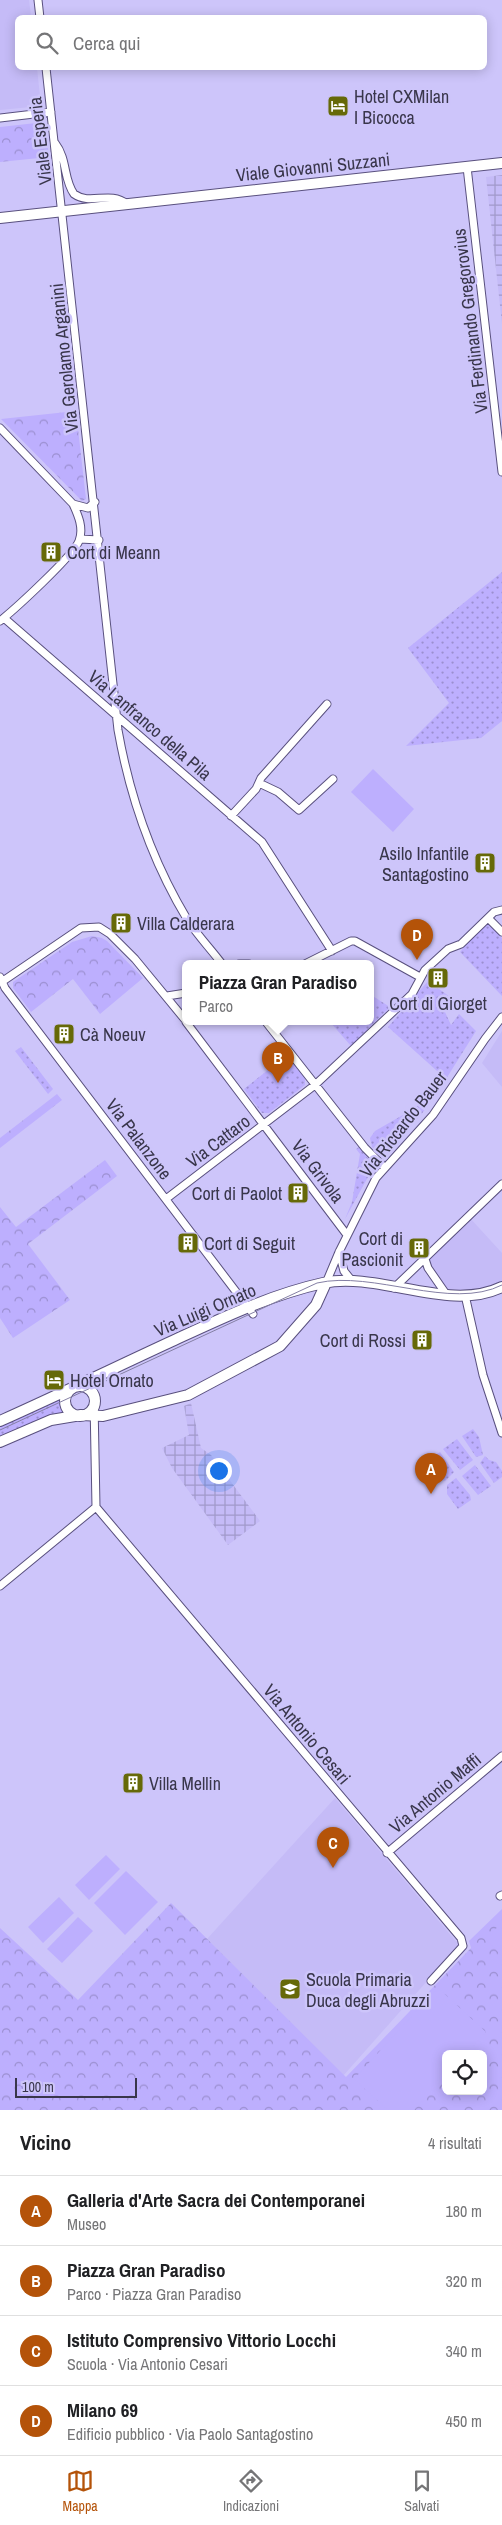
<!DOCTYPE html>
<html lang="it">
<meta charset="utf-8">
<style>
body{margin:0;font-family:"Archivo Narrow",sans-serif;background:#f2f2f2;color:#202124}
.controls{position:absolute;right:15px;bottom:15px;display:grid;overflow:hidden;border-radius:8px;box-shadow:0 2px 12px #0003}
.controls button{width:45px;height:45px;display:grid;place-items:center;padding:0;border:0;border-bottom:1px solid #e0e0e0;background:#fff;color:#202124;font:25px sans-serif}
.scale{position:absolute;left:15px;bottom:12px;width:122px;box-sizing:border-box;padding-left:5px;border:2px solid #39364b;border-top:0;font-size:14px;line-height:18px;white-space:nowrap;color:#39364b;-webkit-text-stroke:4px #cdc5fa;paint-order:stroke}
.you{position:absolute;left:218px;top:1470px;width:18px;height:18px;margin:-12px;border:4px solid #fff;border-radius:50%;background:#1a73e8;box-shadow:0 0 0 8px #1a73e833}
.badge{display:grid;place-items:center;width:32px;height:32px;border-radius:50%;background:#b45309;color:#fff;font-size:16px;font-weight:700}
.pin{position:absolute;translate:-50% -41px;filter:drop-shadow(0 1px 2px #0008)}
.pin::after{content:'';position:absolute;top:26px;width:18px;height:15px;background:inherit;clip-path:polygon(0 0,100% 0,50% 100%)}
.popup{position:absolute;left:182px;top:960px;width:192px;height:65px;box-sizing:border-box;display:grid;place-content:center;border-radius:8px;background:#fff;filter:drop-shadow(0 1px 4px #0005);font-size:16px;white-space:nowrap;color:#757577}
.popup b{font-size:19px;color:#202124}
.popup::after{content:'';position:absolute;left:50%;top:100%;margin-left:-10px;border:10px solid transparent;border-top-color:#fff}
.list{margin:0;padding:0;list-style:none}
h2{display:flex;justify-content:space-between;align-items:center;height:65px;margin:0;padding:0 20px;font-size:21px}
h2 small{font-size:16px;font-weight:400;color:#757577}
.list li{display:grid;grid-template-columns:32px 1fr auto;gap:15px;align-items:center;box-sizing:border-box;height:70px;padding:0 20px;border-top:1px solid #e0e0e0}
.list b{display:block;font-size:19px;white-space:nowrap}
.list p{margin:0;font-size:16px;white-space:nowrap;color:#757577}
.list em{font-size:16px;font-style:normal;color:#757577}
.icon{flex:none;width:28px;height:28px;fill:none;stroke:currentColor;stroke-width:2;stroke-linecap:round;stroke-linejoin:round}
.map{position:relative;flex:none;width:502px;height:2110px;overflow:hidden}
.search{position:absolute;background:#fff;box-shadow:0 2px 12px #0003;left:15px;right:15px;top:15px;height:55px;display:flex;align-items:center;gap:12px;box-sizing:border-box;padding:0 18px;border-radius:8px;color:#757577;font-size:19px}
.sheet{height:345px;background:#fff}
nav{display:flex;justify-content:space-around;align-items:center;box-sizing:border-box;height:70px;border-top:1px solid #e0e0e0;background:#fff;font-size:14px;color:#757577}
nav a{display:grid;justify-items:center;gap:2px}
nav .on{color:#b45309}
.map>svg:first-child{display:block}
</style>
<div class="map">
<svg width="502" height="2110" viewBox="0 0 502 2110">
<defs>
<pattern id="industrial-grid" width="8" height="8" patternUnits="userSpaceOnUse" patternTransform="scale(1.25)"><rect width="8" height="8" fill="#c5bbf7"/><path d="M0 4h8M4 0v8" fill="none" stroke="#a199ca"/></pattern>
<pattern id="grass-dots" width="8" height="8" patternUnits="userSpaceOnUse" patternTransform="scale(1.25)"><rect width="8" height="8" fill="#bdaffe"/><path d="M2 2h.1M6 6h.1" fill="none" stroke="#9b8fd0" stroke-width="1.8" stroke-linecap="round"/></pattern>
<pattern id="park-crowns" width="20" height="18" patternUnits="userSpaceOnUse" patternTransform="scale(1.25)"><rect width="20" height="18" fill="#bdaffe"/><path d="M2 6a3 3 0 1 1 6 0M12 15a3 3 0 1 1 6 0" fill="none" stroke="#9b8fd0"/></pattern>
</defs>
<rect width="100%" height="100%" fill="#cdc5fa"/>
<!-- built -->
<path fill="#c5bbf7" d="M0,0H29L31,17L18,18V68H37L41,106L0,110Z
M502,1031V1087L482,1063Z
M469,1217L502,1253V1284L480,1291H445L430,1267L427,1259Z
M335,1798L459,1945L343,2076L207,1939Z"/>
<!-- industrial -->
<path fill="url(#industrial-grid)" d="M502,175V324L486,177Z
M191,1403L201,1448L211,1455L260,1521L228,1545L172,1468L162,1448L189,1435L184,1406Z"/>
<!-- grass -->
<path fill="url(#grass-dots)" d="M502,572V721L481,738L406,746L449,703L408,648Z
M488,924L502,938V996L460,952L482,927Z
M428,981L457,1002L445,1012L451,1025L459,1014L476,1031L446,1079L388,1027Z
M371,995L390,1007L351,1046L330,1022H370Z
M21,1047L53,1089L48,1094L15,1051Z
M287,1055L305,1079V1085L269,1113H262L244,1089Z
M442,1083L444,1084L420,1116L383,1156L372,1147L370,1138L375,1131L415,1108Z
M359,1147L374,1166L345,1219L352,1202L360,1154L356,1149Z
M61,1398L65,1414L0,1439V1424Z
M473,1429L479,1437L483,1455L476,1457L462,1436Z
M457,1439L473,1460L460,1470L443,1449Z
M440,1452L454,1472L445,1481L437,1478L425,1462Z
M485,1456L489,1460L496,1462L502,1471V1477L494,1483L480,1463Z
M475,1465L491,1486L478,1495L462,1476Z
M456,1478L470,1495L471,1500L458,1509L447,1494V1485Z"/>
<!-- park -->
<path fill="url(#park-crowns)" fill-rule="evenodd" d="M45,122L49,157L0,162V127Z
M76,411L86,499L82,501L1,419Z
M92,936L102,938L107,941L143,978L100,1014L73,979L31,1012L13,988V982L72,942Z
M57,1094L62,1100L0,1148V1138Z
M105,1160L117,1176L28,1244L70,1300L13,1338L0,1318V1207L16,1227Z
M171,1903L346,2077L471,1948L469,1941L502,1909V2110H0V1928L78,2000ZM446,2054H483V2091H446Z"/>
<!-- pitch -->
<path fill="#bdaffe" d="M373,769L414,809L393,832L351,792Z
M106,1855L120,1869L89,1900L75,1885Z
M126,1871L158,1902L125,1935L94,1903Z
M59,1897L74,1913L43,1943L28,1927Z
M78,1917L93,1931L62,1963L47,1949Z
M499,1926L502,1929V1956L485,1938Z
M438,1988L486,2032L466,2054H446V2075L414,2110H388L354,2079Z"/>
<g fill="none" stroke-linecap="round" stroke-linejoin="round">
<!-- street casing -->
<g stroke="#59507e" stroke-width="9">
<path id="street" d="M38,0L40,18
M46,68L118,730C130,798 151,859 187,919C197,935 211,949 222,964
M0,118L51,112
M55,143C68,160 63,179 74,194C91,206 109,190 127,204
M467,167L502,472
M0,428L73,504C78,515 84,528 79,541C73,556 15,609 0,621
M73,504L88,508L95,502
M80,539L99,540
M4,618L262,842L332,951
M259,783L278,792L299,810L333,779
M231,816L256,789L261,778L327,704
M490,920L502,932
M239,964H249
M305,964L351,941H355L420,977
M0,977L5,988L253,1314
M3,981L81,928L99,927L110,934L135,959L186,1021
M167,996L186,993
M186,1022L347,1235
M266,1022L365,1148L385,1168
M166,1199L315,1085L412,994L425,970L448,949L461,944L494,912L502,910
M339,1252L344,1271L352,1281
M425,1259L428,1268L446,1294
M326,1283L339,1252L376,1178L433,1115L485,1039L502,1017
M394,1288L502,1184
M465,1295L483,1375L502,1433
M94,1402L96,1507
M96,1507L461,1938L463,1946L431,1981
M0,1586L96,1507
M387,1853L502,1756
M500,1896L502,1895"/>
</g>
<!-- secondary casing -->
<g stroke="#59507e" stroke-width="12">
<path id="secondary" d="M0,218L502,163
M65 1401a15 15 0 1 1 30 0a15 15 0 1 1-30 0Z
M0,1421C56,1396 112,1369 168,1343C218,1320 269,1295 323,1283C379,1271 449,1313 502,1287
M0,1442L51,1420L81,1415L103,1416L188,1395L280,1346L316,1305L326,1283"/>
</g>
<!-- street -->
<use href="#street" stroke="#fff" stroke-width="7"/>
<!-- secondary -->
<use href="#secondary" stroke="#fff" stroke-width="10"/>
<!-- tram -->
<path stroke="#847fa4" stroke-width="1" d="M0,1430L317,1283C373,1270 451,1311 502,1285"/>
</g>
<!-- icons -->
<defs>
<g id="hotel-square" transform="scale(1.125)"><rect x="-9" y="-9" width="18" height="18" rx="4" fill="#666908" stroke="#cdc5fa"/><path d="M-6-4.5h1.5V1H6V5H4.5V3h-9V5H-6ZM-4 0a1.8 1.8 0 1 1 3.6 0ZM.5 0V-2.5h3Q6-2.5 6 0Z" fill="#fff"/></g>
<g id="building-square" transform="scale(1.125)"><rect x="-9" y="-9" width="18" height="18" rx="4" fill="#666908" stroke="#cdc5fa"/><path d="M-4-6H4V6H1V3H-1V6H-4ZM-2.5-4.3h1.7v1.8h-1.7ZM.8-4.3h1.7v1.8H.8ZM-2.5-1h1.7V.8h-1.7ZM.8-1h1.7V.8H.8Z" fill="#fff"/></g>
<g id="school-square" transform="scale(1.125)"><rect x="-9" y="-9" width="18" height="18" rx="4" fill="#666908" stroke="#cdc5fa"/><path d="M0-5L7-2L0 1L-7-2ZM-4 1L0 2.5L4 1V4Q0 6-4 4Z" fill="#fff"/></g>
</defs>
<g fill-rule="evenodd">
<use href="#hotel-square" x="338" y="106"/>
<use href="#building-square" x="51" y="552"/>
<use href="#building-square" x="485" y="863"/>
<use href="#building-square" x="121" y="923"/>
<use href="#building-square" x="438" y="978"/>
<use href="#building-square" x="64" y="1034"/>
<use href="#building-square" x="298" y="1193"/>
<use href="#building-square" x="188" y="1243"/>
<use href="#building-square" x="419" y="1248"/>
<use href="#building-square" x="422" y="1340"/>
<use href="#hotel-square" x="54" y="1380"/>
<use href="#building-square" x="133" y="1783"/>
<use href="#school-square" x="290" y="1989"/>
</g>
<g text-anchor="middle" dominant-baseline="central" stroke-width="5" stroke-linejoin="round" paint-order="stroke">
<!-- poi labels -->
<g font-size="18" fill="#39364b" stroke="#cdc5fa" text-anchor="start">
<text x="354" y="96">Hotel CXMilan<tspan x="354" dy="21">I Bicocca</tspan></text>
<text x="67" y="552">Cort di Meann</text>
<text x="469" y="853" text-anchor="end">Asilo Infantile<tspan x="469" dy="21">Santagostino</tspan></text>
<text x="137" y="923">Villa Calderara</text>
<text x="438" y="1003" text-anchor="middle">Cort di Giorget</text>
<text x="80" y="1034">Cà Noeuv</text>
<text x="282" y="1193" text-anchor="end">Cort di Paolot</text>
<text x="403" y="1238" text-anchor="end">Cort di<tspan x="403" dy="21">Pascionit</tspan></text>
<text x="204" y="1243">Cort di Seguit</text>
<text x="406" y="1340" text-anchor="end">Cort di Rossi</text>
<text x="70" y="1380">Hotel Ornato</text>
<text x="149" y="1783">Villa Mellin</text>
<text x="306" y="1979">Scuola Primaria<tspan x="306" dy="21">Duca degli Abruzzi</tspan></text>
</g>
<!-- street labels -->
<g font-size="18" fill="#39364b" stroke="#cdc5fa">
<text transform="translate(40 141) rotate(-97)">Viale Esperia</text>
<text transform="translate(313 167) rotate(-6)">Viale Giovanni Suzzani</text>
<text transform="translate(470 321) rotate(-97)">Via Ferdinando Gregorovius</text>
<text transform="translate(64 358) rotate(-96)">Via Gerolamo Arganini</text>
<text transform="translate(150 725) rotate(41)">Via Lanfranco della Pila</text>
<text transform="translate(403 1124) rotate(-52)">Via Riccardo Bauer</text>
<text transform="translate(139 1139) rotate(53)">Via Palanzone</text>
<text transform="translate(218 1141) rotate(-37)">Via Cattaro</text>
<text transform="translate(318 1171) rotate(53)">Via Grivola</text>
<text transform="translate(205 1310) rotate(-23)">Via Luigi Ornato</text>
<text transform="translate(307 1734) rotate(50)">Via Antonio Cesari</text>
<text transform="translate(435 1793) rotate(-40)">Via Antonio Maffi</text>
</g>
</g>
</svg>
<div class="controls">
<button><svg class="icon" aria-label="locate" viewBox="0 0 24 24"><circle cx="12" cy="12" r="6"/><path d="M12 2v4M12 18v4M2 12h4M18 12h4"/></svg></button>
</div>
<div class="scale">100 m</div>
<div class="you"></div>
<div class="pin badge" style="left:431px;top:1494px">A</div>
<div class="pin badge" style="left:278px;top:1083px">B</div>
<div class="popup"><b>Piazza Gran Paradiso</b>Parco</div>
<div class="pin badge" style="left:333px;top:1868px">C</div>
<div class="pin badge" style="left:417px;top:960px">D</div>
<div class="search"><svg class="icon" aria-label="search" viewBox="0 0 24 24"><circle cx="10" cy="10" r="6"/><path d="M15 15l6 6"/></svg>Cerca qui</div>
</div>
<section class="sheet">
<h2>Vicino<small>4 risultati</small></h2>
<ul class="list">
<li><span class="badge">A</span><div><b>Galleria d'Arte Sacra dei Contemporanei</b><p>Museo</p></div><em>180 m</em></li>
<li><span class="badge">B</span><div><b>Piazza Gran Paradiso</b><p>Parco · Piazza Gran Paradiso</p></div><em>320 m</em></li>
<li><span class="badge">C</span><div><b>Istituto Comprensivo Vittorio Locchi</b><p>Scuola · Via Antonio Cesari</p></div><em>340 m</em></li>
<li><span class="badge">D</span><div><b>Milano 69</b><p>Edificio pubblico · Via Paolo Santagostino</p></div><em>450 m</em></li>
</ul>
</section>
<nav>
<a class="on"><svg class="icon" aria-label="map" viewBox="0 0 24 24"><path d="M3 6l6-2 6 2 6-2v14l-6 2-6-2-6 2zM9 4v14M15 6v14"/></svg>Mappa</a>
<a><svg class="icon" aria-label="directions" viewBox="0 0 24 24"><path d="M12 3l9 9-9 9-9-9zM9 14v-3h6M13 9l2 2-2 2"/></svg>Indicazioni</a>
<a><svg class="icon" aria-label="saved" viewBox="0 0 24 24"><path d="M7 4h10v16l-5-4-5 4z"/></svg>Salvati</a>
</nav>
